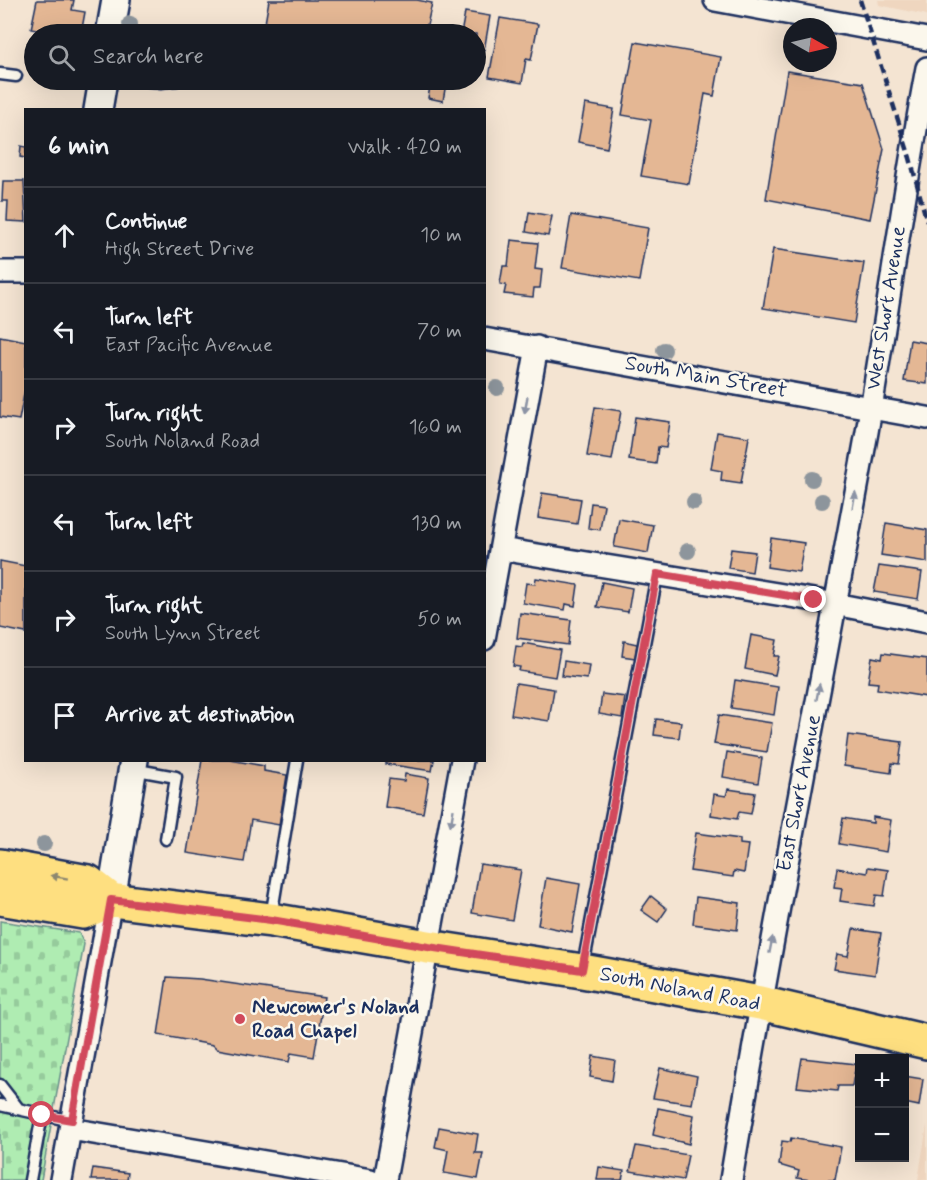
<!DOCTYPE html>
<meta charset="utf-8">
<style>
body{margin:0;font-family:Mynerve,sans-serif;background:#242831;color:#f1f3f6}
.controls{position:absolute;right:18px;bottom:18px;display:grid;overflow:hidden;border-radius:0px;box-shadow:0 6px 24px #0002}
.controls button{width:54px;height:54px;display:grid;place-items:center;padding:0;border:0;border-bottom:2px solid #363941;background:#171b24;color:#f1f3f6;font:30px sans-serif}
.compass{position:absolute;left:783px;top:18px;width:54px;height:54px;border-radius:50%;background:#171b24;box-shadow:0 6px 24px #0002;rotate:98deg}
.stop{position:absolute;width:18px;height:18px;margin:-14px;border:4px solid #d1495b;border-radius:50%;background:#fff}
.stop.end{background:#d1495b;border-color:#fff;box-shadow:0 2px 6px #0008}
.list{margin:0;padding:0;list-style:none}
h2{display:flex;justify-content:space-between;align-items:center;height:78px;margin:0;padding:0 24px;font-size:26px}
h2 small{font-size:20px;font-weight:400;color:#9ea1a6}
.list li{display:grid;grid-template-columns:39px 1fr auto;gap:18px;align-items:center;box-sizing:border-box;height:96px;padding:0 24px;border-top:2px solid #363941}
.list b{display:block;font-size:22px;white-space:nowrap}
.list p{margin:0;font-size:20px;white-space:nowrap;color:#9ea1a6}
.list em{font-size:20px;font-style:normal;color:#9ea1a6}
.icon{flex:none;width:33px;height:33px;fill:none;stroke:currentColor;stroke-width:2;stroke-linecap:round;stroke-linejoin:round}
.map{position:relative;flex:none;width:927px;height:1180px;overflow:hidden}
.search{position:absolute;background:#171b24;box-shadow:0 6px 24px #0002;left:24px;top:24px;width:462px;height:66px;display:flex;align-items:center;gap:15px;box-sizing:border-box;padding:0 21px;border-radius:33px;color:#9ea1a6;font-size:22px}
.panel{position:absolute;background:#171b24;box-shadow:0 6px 24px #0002;left:24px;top:108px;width:462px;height:654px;border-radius:0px}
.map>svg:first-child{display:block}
</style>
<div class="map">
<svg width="927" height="1180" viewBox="0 0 927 1180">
<defs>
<pattern id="cemetery-stones" width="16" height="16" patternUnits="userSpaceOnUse" patternTransform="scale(1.5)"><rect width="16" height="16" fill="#afecb2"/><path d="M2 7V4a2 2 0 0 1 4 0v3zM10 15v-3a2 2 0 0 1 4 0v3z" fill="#96cb9c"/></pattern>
</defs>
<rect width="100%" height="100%" fill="#f4e4d2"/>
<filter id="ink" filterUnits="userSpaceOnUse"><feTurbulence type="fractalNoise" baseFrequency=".0167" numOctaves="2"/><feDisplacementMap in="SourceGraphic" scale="12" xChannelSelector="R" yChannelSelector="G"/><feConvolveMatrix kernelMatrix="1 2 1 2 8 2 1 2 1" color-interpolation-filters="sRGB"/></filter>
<g filter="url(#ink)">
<!-- built -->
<path fill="#efd6bf" d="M878,0H927V15L879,5Z
M927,1125V1180H918Z"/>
<!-- cemetery -->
<path fill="url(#cemetery-stones)" stroke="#658e88" stroke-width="1.5" d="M0,921L79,933L84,944L41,1180H0Z"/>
<!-- building -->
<path fill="#e4b794" stroke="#1b2f5e" stroke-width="1.5" d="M37,0H74L72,10L85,12L81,34H58L31,29Z
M269,0H417L432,3L425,34H291L264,29Z
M465,12L490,16L483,57L476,56V34H461Z
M500,18L538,24L531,60L526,59L522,83L489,77Z
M635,42L721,57L714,96L705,94L689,184L641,176L651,120L622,115Z
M787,71L863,83L884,149L870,219L766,199Z
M431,81L446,83L443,101L428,98Z
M585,104L614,109L607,148L578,142Z
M21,146L26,147V158L20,157Z
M3,181H24L26,222L7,221L8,201H2Z
M529,212L552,216L548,236L526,232Z
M571,215L648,228L639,281L562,268Z
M511,240L538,243L535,269L542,270L540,288H534L533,297L504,294L506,285L500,284L503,266H508Z
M773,249L864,263L854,323L763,308Z
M0,336L26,341V384L19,420L0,417Z
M910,340L927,343V384L904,381Z
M595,407L621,411L612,460L587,456Z
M635,417L670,422L666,448L658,447L656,464L629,460Z
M717,432L749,437L741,483L721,480L722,471L711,469Z
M542,493L581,499L577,524L538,518Z
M591,503L604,505L600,530L588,528Z
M619,519L653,525L648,553L614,547Z
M886,523L927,530V562L881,555Z
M771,538L804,543L799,572L767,567Z
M731,549L755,552L752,572L728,568Z
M0,561L26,566V633L0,628Z
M879,566L922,572L918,599L874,592Z
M536,578L578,585L575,606L566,604L565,610L523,603L526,583L535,584Z
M602,582L632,588L628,612L597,607Z
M520,613L571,620L568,645L517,638Z
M751,635L777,640L774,656H779L775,675L745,669Z
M624,641L637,644L635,658L622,656Z
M523,643L560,650L555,677L519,671L520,667L513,666L516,646L522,647Z
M883,653L927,659V697L877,689L878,683L868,682L872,657L882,659Z
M564,661L589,665L587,679L562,676Z
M735,680L778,687L774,715L731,708Z
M516,683L554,689L549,721L511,715Z
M602,694L625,697L622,718L599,714Z
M719,715L772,723L767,752L714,744Z
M656,719L681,722L679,738L654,735Z
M848,735L902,742L899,764L892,763L891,773L844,766Z
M727,752L762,758L758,783L723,777Z
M202,760H230L264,766V771L287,775L279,825L251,820L244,862L187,853Z
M386,760H434L432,771L386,764Z
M405,774L429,778L423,813L385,807L389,779L404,781Z
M728,789L755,793L751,814L739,812L737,819L711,815L714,794L726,796Z
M873,817L891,820L886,852L839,844L843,818L873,823Z
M696,833L740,839V844L748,845L744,873L734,871L733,877L690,871Z
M480,864L521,870L512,920L472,913Z
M868,867L888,870L884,896L876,895L874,906L840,901L842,888L834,887L837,868L867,873Z
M546,878L580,884L572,932L538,925Z
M651,896L667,909L658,922L641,910Z
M696,897L740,903L737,930L693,924Z
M853,929L881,933L875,975L834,969L837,954L848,956Z
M167,977L200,979L324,997L314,1057L291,1053L289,1062L217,1049L213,1045L158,1035Z
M593,1056L615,1060L612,1081L590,1077Z
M802,1058L856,1064L852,1086H838L837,1091L797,1087Z
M660,1068L697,1076L692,1104L653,1098Z
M904,1076L923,1079L919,1106L904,1103Z
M658,1108L694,1115L689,1144L653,1135Z
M439,1127L478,1134L475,1153H483L478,1179L444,1173L448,1150L435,1147Z
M791,1138L841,1147L835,1180H810L797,1178L799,1171L779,1165L782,1141L790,1142Z
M636,1146L688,1155L683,1180L630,1171Z
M599,1167L624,1171L622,1180H597Z
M93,1168L128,1173L127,1180H91Z"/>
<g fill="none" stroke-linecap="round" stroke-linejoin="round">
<!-- service casing -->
<g stroke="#1b2f5e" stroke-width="15">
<path id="service" d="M0,74L16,76
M142,80L161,82L177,80
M132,769L176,777L166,839
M271,917L297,760
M583,966L657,575
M0,1085L18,1108
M0,1105L72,1121
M30,1180L42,1115"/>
</g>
<!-- minor casing -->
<g stroke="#1b2f5e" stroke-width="26">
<path id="minor" d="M715,0L927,39
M0,272H26
M484,339L927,418
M501,549L814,600L927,622
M484,639L537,347
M70,1129L371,1180
M61,1180L111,900
M385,1180L462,760
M731,1180C772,930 822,681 867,432C888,311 904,189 927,68"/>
</g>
<!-- tertiary casing -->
<g stroke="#1b2f5e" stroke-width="32">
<path id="tertiary" d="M110,34L116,0
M98,110L103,80
M111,900L134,760"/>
</g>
<!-- primary casing -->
<g stroke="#1b2f5e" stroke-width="38">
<path id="primary" d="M0,866L88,882L111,900
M0,898L83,912L111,900L271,920L428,947L582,971L760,1003L927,1042"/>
</g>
<!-- service -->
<use href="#service" stroke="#fbf7ec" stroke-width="10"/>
<!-- minor -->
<use href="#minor" stroke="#fbf7ec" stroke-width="21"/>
<!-- tertiary -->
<use href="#tertiary" stroke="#fbf7ec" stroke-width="27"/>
<!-- primary -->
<use href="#primary" stroke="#fedf80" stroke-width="33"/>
<!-- rail -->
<path stroke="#1b2f5e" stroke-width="4.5" stroke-dasharray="9 4.5" stroke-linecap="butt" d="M860,0L910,158L927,222"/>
</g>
<!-- trees -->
<g fill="#8d959c">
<circle cx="130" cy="24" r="8"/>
<circle cx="664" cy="350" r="8"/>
<circle cx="497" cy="388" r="8"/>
<circle cx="812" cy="479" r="8"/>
<circle cx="822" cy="501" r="8"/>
<circle cx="694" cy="502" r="8"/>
<circle cx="688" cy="551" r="8"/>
<circle cx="44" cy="844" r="8"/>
</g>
<!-- one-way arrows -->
<defs><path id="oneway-solid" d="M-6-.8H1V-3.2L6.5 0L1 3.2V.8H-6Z" transform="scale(1.5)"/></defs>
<g fill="#8b93a5">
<use href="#oneway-solid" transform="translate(526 405) rotate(100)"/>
<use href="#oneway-solid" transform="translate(854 500) rotate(-80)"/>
<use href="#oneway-solid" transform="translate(818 692) rotate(-79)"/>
<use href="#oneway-solid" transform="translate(452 818) rotate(100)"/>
<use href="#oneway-solid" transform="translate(771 945) rotate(-79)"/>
</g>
<use fill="#8c876f" href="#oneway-solid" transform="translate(59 877) rotate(-170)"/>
</g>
<g fill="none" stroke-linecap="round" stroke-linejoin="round" filter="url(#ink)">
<!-- route -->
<path stroke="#d1495b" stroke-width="8" d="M42,1115L72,1120L111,900L271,920L428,947L582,970L657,574L814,600"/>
</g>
<!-- markers -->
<circle fill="#d1495b" stroke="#fbf7ec" stroke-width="2" cx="240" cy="1019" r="6"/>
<g text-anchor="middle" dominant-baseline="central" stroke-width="5" stroke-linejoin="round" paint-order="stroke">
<!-- street labels -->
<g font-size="21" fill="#1b2f5e" stroke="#fbf7ec">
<text transform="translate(886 308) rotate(-81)">West Short Avenue</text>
<text transform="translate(706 377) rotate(10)">South Main Street</text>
<text transform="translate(799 793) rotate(-79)">East Short Avenue</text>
<text transform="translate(680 989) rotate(11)">South Noland Road</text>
</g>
<!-- poi labels -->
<g font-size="21" font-weight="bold" fill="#1b2f5e" stroke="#fbf7ec" text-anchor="start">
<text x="252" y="1007">Newcomer's Noland<tspan x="252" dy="24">Road Chapel</tspan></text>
</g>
</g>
</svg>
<div class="controls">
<button>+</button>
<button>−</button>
</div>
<svg class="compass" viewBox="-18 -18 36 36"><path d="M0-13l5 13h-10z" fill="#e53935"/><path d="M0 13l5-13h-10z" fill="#9ea1a6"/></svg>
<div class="stop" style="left:42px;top:1115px"></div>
<div class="stop end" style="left:814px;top:600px"></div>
<div class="search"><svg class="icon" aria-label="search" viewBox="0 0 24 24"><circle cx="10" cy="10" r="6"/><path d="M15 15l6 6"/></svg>Search here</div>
<section class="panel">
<h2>6 min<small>Walk · 420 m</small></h2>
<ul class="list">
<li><svg class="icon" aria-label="ahead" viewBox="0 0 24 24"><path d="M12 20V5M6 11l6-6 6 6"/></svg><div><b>Continue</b><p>High Street Drive</p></div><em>10 m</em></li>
<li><svg class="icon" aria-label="left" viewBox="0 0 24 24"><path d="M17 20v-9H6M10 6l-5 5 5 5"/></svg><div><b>Turn left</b><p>East Pacific Avenue</p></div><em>70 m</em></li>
<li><svg class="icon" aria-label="right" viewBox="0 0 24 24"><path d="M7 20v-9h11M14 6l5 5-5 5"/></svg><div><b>Turn right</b><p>South Noland Road</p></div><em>160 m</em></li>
<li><svg class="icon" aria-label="left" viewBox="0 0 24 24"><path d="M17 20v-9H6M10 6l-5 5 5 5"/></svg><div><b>Turn left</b></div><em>130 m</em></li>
<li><svg class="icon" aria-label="right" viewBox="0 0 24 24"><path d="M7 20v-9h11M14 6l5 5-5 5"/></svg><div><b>Turn right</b><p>South Lynn Street</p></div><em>50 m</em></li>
<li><svg class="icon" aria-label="arrive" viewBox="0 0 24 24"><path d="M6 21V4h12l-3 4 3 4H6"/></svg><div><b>Arrive at destination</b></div></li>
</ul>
</section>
</div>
